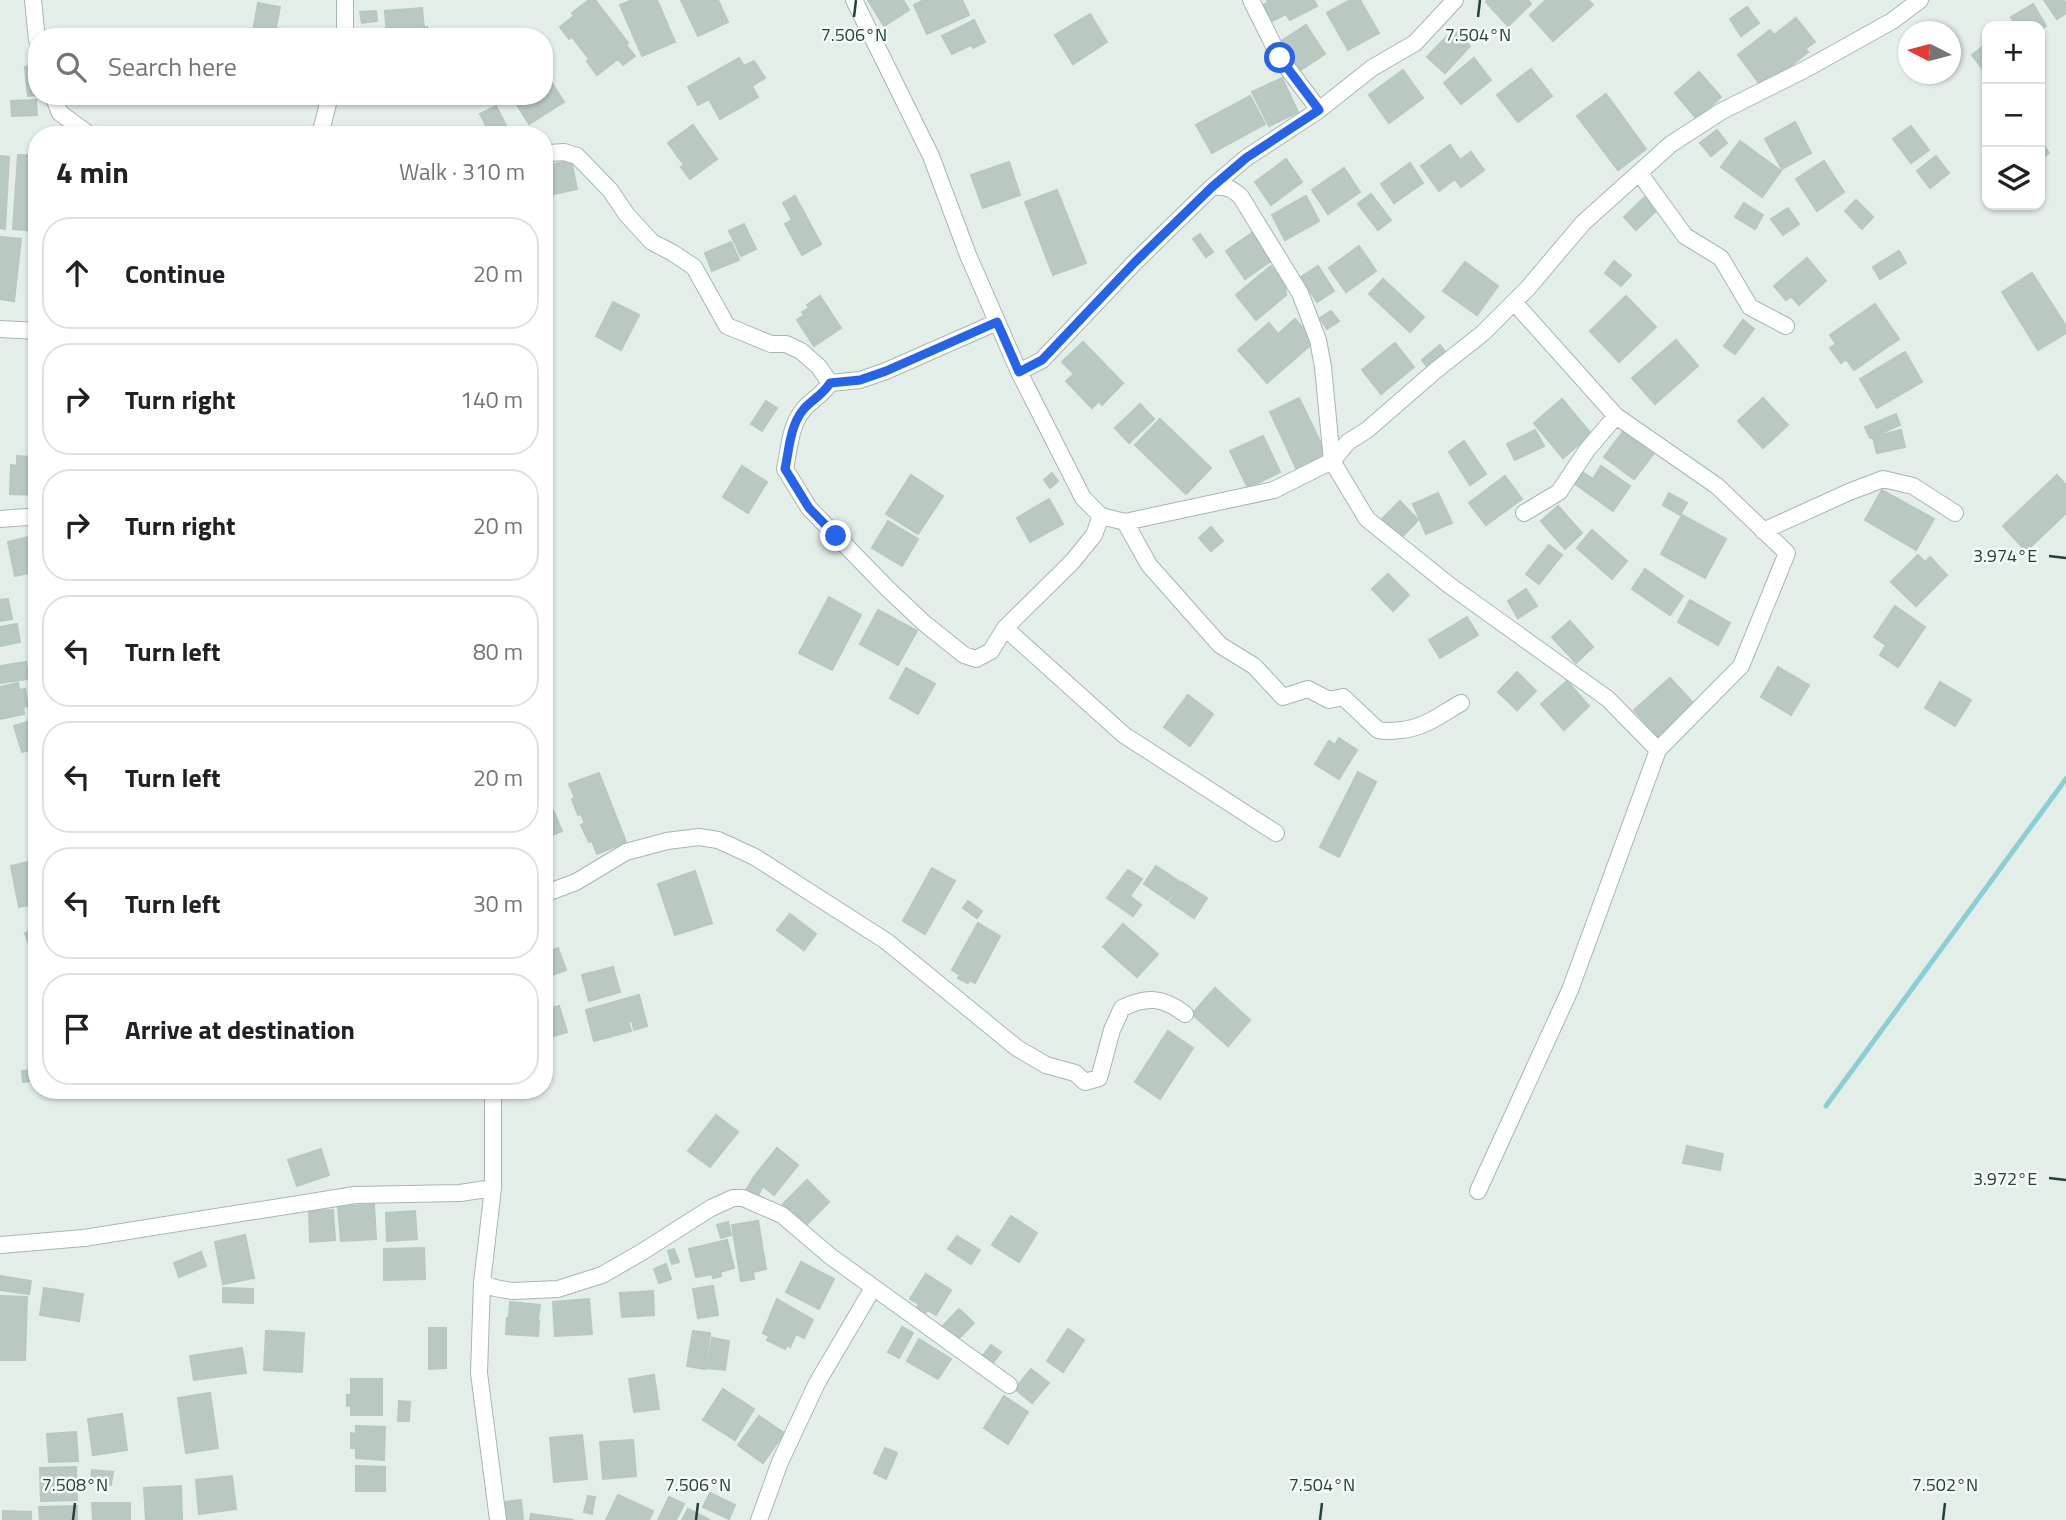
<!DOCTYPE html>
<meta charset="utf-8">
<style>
body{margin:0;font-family:"Titillium Web",sans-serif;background:#f6f6f6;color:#202124}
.controls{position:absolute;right:21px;top:21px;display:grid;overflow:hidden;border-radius:14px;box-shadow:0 2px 5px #0004}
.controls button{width:63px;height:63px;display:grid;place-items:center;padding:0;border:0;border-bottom:2px solid #e0e0e0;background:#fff;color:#202124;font:35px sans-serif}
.compass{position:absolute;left:1898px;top:21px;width:63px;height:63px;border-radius:50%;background:#fff;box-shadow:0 2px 5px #0004;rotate:276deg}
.stop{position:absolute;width:21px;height:21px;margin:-16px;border:5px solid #2563eb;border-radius:50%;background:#fff}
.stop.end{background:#2563eb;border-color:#fff;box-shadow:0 2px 7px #0008}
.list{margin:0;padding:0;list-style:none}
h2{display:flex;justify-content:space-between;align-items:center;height:91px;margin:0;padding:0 28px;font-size:30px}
h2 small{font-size:23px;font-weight:400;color:#757577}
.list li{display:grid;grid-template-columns:46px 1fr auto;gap:21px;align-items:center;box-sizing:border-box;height:112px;margin:0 14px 14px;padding:0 14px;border:2px solid #e0e0e0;border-radius:28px}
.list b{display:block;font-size:26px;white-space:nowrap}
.list em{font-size:23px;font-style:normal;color:#757577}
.icon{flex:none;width:38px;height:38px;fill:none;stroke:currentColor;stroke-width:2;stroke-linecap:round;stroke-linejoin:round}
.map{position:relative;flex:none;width:2066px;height:1520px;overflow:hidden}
.search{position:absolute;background:#fff;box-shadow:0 2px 5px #0004;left:28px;top:28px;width:525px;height:77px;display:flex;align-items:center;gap:18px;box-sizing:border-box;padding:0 24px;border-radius:28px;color:#757577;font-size:26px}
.panel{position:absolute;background:#fff;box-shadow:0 2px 5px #0004;left:28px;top:126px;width:525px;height:973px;border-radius:28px}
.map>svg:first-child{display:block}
</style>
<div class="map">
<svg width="2066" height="1520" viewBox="0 0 2066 1520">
<rect width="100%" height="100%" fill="#e4eee9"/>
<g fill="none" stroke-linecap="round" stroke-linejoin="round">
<!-- stream -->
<path stroke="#8bcfd5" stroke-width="5" d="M1826,1106L2066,779"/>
</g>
<!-- building -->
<path fill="#b9c9c2" stroke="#b6c8c0" stroke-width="2" d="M589,0H595L628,43L626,45L635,56L623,65L618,59L597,75L587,61L589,59L572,37L569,39L560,27L574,16L572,13Z
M632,0H657L675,42L642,56L620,5Z
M681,0H718L728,22L698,36Z
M868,0H903L909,10L884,26Z
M924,0H962L969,15L927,34L914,5Z
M1267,0H1314L1317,6L1290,20L1286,14L1272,21L1263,5L1268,2Z
M1350,0H1360L1379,33L1348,50L1327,13Z
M1488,0H1528L1531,4L1508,26L1486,2Z
M1546,0H1588L1593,5L1553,41L1530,15Z
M2044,0H2064L2066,4V13L2057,19Z
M258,3L280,7L274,37H252Z
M2033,4L2046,26L2040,30V26H2016L2011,17Z
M1747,7L1759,23L1741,36L1730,19Z
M422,8L424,28L427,27V37H387L385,11Z
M376,11L377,21L362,23L360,12Z
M1090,14L1107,42L1073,64L1055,35Z
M1796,18L1815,42L1805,49L1808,52L1763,88L1738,55L1770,30L1774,35Z
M974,20L985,42L973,48L971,45L952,54L942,36Z
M1306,25L1325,54L1299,71L1280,42Z
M1453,30L1470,46L1445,73L1427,57Z
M1987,43V75L1972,55Z
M739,58L744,66L754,61L765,78L752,86L758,97L720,119L709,99L698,105L688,87Z
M1474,58L1491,80L1461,104L1444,83Z
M36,65L37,95L28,96L25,67Z
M1531,69L1552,96L1518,122L1497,95Z
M1403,70L1423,98L1389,123L1369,95Z
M1699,72L1721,97L1697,119L1675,93Z
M548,77L564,102L529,124L514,100L519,96H544V80Z
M1282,78L1298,112L1269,126L1252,92Z
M1606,94L1646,149L1618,170L1577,116Z
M1250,96L1265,124L1212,153L1196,125Z
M36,100L37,115L12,116L11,101Z
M496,106L511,135H491L480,114Z
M1795,122L1811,153L1782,169L1765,139Z
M693,125L717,159L690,179L681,167L684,165L668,143Z
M1911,126L1929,150L1911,163L1893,139Z
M1717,130L1727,143L1711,156L1700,143Z
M2040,140L2049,153L2040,160Z
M1740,141L1781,171L1762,197L1721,167Z
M1450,145L1460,160L1471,152L1484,170L1461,187L1455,179L1439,191L1421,166Z
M18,155L37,156V231L13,229Z
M0,156L9,157L5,229L0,228Z
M1936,156L1949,173L1930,188L1917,171Z
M1286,159L1302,182L1271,205L1255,182Z
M571,160L577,189L549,195L544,181V167Z
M1824,161L1844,192L1817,211L1796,179Z
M1009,162L1020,195L983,208L971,175Z
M1410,163L1423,183L1394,203L1381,184Z
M1344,168L1360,192L1328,214L1312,190Z
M1057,190L1086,263L1053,275L1025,202Z
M1371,194L1391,220L1378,230L1358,204Z
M795,196L821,244L802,255L785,224L792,220L783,203Z
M1306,196L1319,221L1285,240L1272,215Z
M1646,196L1658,209L1636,230L1624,217Z
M1856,200L1873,217L1862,229L1845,211Z
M1744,203L1763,215L1755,229L1735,217Z
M1788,208L1799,224L1783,235L1771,219Z
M744,224L756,249L741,256L729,231Z
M1252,233L1271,261L1245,279L1226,251Z
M1200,234L1213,252L1206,257L1193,239Z
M0,237L21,239L14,301L0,299Z
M731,242L739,260L712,271L705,253Z
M1359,246L1376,271L1346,292L1329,268Z
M1899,251L1906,263L1880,279L1873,267Z
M1807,258L1826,281L1799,305L1791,296L1786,300L1774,286Z
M1614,261L1631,275L1621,286L1605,273Z
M1465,262L1498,286L1477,315L1443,291Z
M1271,266L1285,284L1286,295L1256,320L1236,295Z
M1318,266L1334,291L1317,302L1301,277Z
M2032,273L2066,326V333L2038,350L2002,292Z
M1383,279L1424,317L1410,332L1369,294Z
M820,296L841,328L814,346L797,320L804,315L802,312L809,308L807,305Z
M1626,296L1656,327L1619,362L1590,331Z
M613,302L639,315L621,350L596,336Z
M1875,304L1899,339L1854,370L1846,359L1841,363L1830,348L1836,344L1830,335Z
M1331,311L1339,321L1327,329L1320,318Z
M1295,319L1315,341L1267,383L1248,361Z
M1743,320L1754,329L1735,354L1724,346Z
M1269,323L1277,333L1247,360L1238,350Z
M1676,340L1698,366L1655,404L1632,378Z
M1083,342L1123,383L1102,405L1099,401L1092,408L1066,381L1074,374L1062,362Z
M1395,343L1414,367L1381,394L1362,370Z
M1440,345L1449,357L1431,372L1422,360Z
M1905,352L1922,382L1877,408L1860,379Z
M1299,398L1327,456L1297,470L1270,412Z
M1763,398L1788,425L1763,448L1738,421Z
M1562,399L1591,434L1563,458L1534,423Z
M766,401L777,408L762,431L751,424Z
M1140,404L1154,419L1129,443L1115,428Z
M1896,414L1900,425L1870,438L1865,427Z
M1160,419L1211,468L1186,494L1135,445Z
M1625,429L1655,452L1634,479L1604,457Z
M1535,430L1544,446L1515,460L1507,444Z
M1901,430L1905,447L1877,453L1873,437Z
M1263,436L1280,472L1248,488L1230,451Z
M1464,441L1486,474L1470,485L1449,452Z
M32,453H37V495L10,494L11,465L17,466V456L32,457Z
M742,466L767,482L748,513L723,497Z
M1601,466L1630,486L1613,511L1571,481L1579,470L1593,479Z
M1052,473L1058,481L1050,488L1044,480Z
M911,475L943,496L918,534L886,514Z
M2057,475L2066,485V513L2026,551L2003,526Z
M1505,476L1522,499L1486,525L1469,503Z
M1882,490L1934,519L1916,550L1865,520Z
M1438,493L1452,523L1426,534L1413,504Z
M1669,493L1687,503L1680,515L1663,505Z
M1049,499L1063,524L1030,542L1017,518Z
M1400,501L1418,520L1401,538L1382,519Z
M1558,506L1582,533L1565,549L1541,521Z
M1682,515L1726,539L1705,578L1661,554Z
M888,521L918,539L902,566L872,548Z
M1211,527L1223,541L1211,551L1199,538Z
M1592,530L1627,561L1612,579L1577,548Z
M37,535V571L15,576L8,542Z
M1549,545L1562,555L1539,584L1526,574Z
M1918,555L1925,562L1930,557L1947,575L1916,606L1891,582Z
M1645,569L1683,596L1670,615L1632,589Z
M1388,574L1409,595L1393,611L1372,589Z
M1526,589L1537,606L1518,618L1508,601Z
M829,597L861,615L832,670L799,653Z
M8,599L12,619L0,621V600Z
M1690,600L1730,623L1718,645L1678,622Z
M1895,606L1925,627L1898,667L1880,655L1886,645L1874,637Z
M878,610L917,631L898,665L860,644Z
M1467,617L1478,635L1440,658L1429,640Z
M1570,621L1593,647L1576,663L1552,637Z
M17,624L20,642L0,646V627Z
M26,662L28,679L0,683V666Z
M1778,667L1809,685L1791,715L1761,697Z
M906,668L935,684L918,714L890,698Z
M1517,672L1536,691L1517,710L1498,692Z
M1670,678L1695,705L1658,737L1634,710Z
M1567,681L1589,706L1564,730L1541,704Z
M1940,682L1971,700L1955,726L1925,708Z
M18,683L19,690L25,689L28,706L23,707L24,714L0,719V687Z
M1188,695L1213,714L1190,746L1164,727Z
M37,719V748L22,752L14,726Z
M1339,738L1357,750L1339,779L1315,764L1329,741L1335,745Z
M1358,772L1376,782L1339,857L1320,847Z
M599,773L626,842L597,854L592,841L589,842L581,825L585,823L581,814L578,815L572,799L575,798L569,784Z
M544,789L562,831L544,839Z
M37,860V903L19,907L11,866Z
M1156,866L1180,882L1168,900L1144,884Z
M932,868L955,881L925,934L903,921Z
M1128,870L1142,879L1130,896L1141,905L1133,916L1107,898Z
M695,871L712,923L675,935L658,884Z
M1182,882L1207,898L1194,918L1170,902Z
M968,901L982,911L977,918L963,908Z
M790,914L816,934L804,950L777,930Z
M978,923L1000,936L975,983L969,980L968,983L958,978L960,975L952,970Z
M1123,924L1158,954L1137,977L1103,947Z
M37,928V945L30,947L25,933Z
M558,948L566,970L544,978V953Z
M613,967L620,992L589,1001L582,975Z
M1215,988L1250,1020L1228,1046L1192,1014Z
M639,995L647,1026L634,1030L632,1021L628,1022L631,1031L594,1041L586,1010Z
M559,1006L567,1032L544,1039V1010Z
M1168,1031L1193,1048L1160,1099L1135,1082Z
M33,1070L35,1080L23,1082L22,1071Z
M222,1090H261L223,1097Z
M716,1115L738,1132L710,1167L688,1151Z
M1687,1146L1723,1154L1720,1170L1683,1163Z
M777,1148L798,1165L774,1195L753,1178Z
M321,1149L329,1175L297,1186L288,1160Z
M752,1180L763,1186L755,1201L744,1194Z
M807,1180L829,1202L805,1226L783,1204Z
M374,1204L376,1239L341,1241L338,1207Z
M333,1210L335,1240L310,1242L309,1211Z
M415,1211L417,1239L387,1241L386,1213Z
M1011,1216L1037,1233L1019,1262L992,1245Z
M758,1221L766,1269L753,1272L754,1279L741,1281L732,1225Z
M728,1222L731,1235L721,1238L717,1225Z
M245,1235L254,1278L223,1284L215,1242Z
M957,1236L980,1250L971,1264L948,1249Z
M727,1240L734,1268L720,1272L721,1276L713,1278L712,1274L696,1277L689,1249Z
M424,1248L425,1279L384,1280V1249Z
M674,1249L679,1262L672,1264L668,1251Z
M201,1252L206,1266L179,1277L174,1263Z
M801,1262L834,1279L819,1309L786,1292Z
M666,1264L671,1279L659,1283L654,1269Z
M926,1274L951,1290L936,1315L927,1310L925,1314L916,1309L919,1304L910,1299Z
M0,1276L31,1281L29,1294L0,1290Z
M713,1286L718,1315L698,1318L693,1289Z
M44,1288L83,1294L79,1321L40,1315Z
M223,1288L253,1289V1303L223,1302Z
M653,1291L654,1315L622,1317L620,1293Z
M0,1296L27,1297L25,1360H0Z
M589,1299L592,1334L555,1336L553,1302Z
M777,1299L813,1320L804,1338L796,1334L790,1347L787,1345L785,1349L767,1340L769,1336L763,1333Z
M510,1302L540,1305L538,1319L509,1317Z
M959,1309L974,1323L956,1341L942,1327Z
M507,1318L539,1321L538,1336L506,1334Z
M902,1327L913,1333L899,1358L888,1352Z
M429,1328H446V1368L429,1369Z
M1068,1329L1084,1340L1063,1372L1047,1361Z
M266,1331L304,1333L302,1372L264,1370Z
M693,1331L710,1333L705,1369L687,1366Z
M712,1338L729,1341L725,1370L707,1368Z
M919,1339L951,1359L938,1379L907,1361Z
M991,1345L1001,1352L990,1367L980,1359Z
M242,1348L246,1373L194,1380L190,1356Z
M1031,1369L1049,1383L1032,1403L1015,1389Z
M654,1375L659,1409L634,1412L629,1379Z
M351,1379H382V1415H351V1405L347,1406V1395H351Z
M723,1389L754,1409L735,1440L703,1420Z
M210,1393L218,1448L186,1453L178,1398Z
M1004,1396L1028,1412L1008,1444L984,1428Z
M399,1401L410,1402L409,1421H398Z
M122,1414L127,1450L93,1455L88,1419Z
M759,1416L784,1433L763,1463L738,1445Z
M356,1426L385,1427L384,1460L356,1458V1448H351V1433L356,1434Z
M76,1432L78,1461L49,1462L47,1434Z
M582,1435L587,1479L554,1482L550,1438Z
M633,1440L636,1476L603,1479L600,1442Z
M885,1448L897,1453L886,1479L874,1473Z
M356,1466L385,1467V1491H356Z
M76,1467L77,1500L41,1501L40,1468Z
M92,1470L113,1472L111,1485L91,1483Z
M232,1476L236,1509L199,1514L196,1480Z
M181,1486L182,1520H146L144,1488Z
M710,1493L735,1505L729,1519L703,1507Z
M618,1495L653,1511L649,1520H606Z
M588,1496L595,1497L592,1514L584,1512Z
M669,1497L684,1504L676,1520H658Z
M521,1500L523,1520H507L505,1502Z
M92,1503H130V1520H93Z
M77,1506V1520H40L39,1507Z
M688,1509L710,1520H682Z
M3,1511L31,1512V1520H3Z
M531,1514L574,1520H530Z"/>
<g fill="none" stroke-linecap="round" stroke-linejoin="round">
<!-- street casing -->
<g stroke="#a6b7b0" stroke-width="18">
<path id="street" d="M33,0L37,40
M345,0V37
M854,0L931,156L968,255L1019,372L1083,498L1101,516L1125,522L1274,490L1332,461L1348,442L1367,430L1435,371L1483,333L1528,288L1583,223L1671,144L1722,111L1806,69L1892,21L1920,0
M1251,0L1280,58L1319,110
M53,96L60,113L90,135
M320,135L330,96
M544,156L550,153L564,152L577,156L610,190L627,215L652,242L673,253L694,267L727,326L771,344H786L801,351L819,367L830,383
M1640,174L1685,236L1721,258L1750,307L1786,326
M1212,187C1226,186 1232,188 1241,197L1300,293L1318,340L1323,367L1332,461L1367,519L1449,585L1608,699L1658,750
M0,329L37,331
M1019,372L1042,360L1135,262L1212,187L1246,158L1319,110L1372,68L1415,43L1455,0
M830,383C823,395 811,400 803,410C790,426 789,450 785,469L809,508L888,589L924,623L964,655L976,659L991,651L1005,628L1072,562L1094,535L1101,516
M830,383L860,380L886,371L997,322
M1524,513L1559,492L1587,450L1616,416
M0,519L26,517L37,519
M1125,522L1149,565L1220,645L1254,666L1283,697L1308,689L1329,700L1343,697L1378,730C1386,732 1393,731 1401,730C1425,728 1441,714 1461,703
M1763,531L1849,492L1883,479L1913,486L1955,513
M1005,628L1124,735L1276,833
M544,894L576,882L626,852L667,841L699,837L718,840L755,857L886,941L1017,1048L1046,1065L1075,1073L1085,1082L1099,1078L1112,1030L1122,1008C1147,996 1163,997 1185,1014
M493,1090V1188L482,1283L479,1373L498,1520
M1478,1191L1570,990L1658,750L1741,666L1787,553L1717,486L1616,416L1514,302
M0,1245L84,1238L355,1195L460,1193L493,1188
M482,1283L495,1288L512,1291L558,1289L602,1275L642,1252L711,1208L733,1198H743L782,1215L830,1256L1009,1385
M759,1520L780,1462L817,1383L873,1288"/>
</g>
<!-- street -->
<use href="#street" stroke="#fff" stroke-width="16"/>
</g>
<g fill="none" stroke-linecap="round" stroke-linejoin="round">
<!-- route -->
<path stroke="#2563eb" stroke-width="9" d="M836,536L809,508L785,469C789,450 790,426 803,410C811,400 823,395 830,383L860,380L886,371L997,322L1019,372L1042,360L1135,262L1212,187L1246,158L1319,110L1280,58"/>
</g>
<!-- ticks -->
<path fill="none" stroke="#234137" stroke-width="2.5" d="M854,17L856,0M1478,17L1480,0M2049,556L2066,558M2049,1178L2066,1180M73,1520L75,1503M696,1520L698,1503M1320,1520L1322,1503M1943,1520L1945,1503"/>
<g font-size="18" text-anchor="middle" fill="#234137" stroke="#f5faf7" stroke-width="5" stroke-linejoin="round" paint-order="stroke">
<text x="854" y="41">7.506°N</text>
<text x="1478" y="41">7.504°N</text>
<text x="2005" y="562">3.974°E</text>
<text x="2005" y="1185">3.972°E</text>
<text x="75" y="1491">7.508°N</text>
<text x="698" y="1491">7.506°N</text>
<text x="1322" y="1491">7.504°N</text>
<text x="1945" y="1491">7.502°N</text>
</g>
</svg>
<div class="controls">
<button>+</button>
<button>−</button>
<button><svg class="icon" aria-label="layers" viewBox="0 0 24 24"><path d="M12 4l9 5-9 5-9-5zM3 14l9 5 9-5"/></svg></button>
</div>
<svg class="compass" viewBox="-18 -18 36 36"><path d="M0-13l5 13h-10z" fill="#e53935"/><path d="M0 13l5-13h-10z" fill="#757577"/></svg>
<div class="stop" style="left:1280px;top:58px"></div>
<div class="stop end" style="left:836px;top:536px"></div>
<div class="search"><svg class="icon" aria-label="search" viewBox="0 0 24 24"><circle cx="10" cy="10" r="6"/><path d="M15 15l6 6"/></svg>Search here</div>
<section class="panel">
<h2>4 min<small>Walk · 310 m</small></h2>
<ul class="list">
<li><svg class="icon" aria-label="ahead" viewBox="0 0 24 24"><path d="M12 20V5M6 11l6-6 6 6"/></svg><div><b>Continue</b></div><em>20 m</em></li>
<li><svg class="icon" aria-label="right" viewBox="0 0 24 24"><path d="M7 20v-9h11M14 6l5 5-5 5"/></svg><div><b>Turn right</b></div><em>140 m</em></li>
<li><svg class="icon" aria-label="right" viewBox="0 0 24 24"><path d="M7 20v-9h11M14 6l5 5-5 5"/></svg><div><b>Turn right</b></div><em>20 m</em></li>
<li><svg class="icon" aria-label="left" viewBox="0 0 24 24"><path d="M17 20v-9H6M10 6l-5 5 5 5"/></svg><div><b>Turn left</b></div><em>80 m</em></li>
<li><svg class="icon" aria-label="left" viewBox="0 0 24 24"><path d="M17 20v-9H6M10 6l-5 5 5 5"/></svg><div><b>Turn left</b></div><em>20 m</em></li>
<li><svg class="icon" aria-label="left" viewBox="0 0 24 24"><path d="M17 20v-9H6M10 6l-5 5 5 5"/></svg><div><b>Turn left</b></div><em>30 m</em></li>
<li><svg class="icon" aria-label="arrive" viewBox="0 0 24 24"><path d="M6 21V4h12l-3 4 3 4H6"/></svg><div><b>Arrive at destination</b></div></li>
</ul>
</section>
</div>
